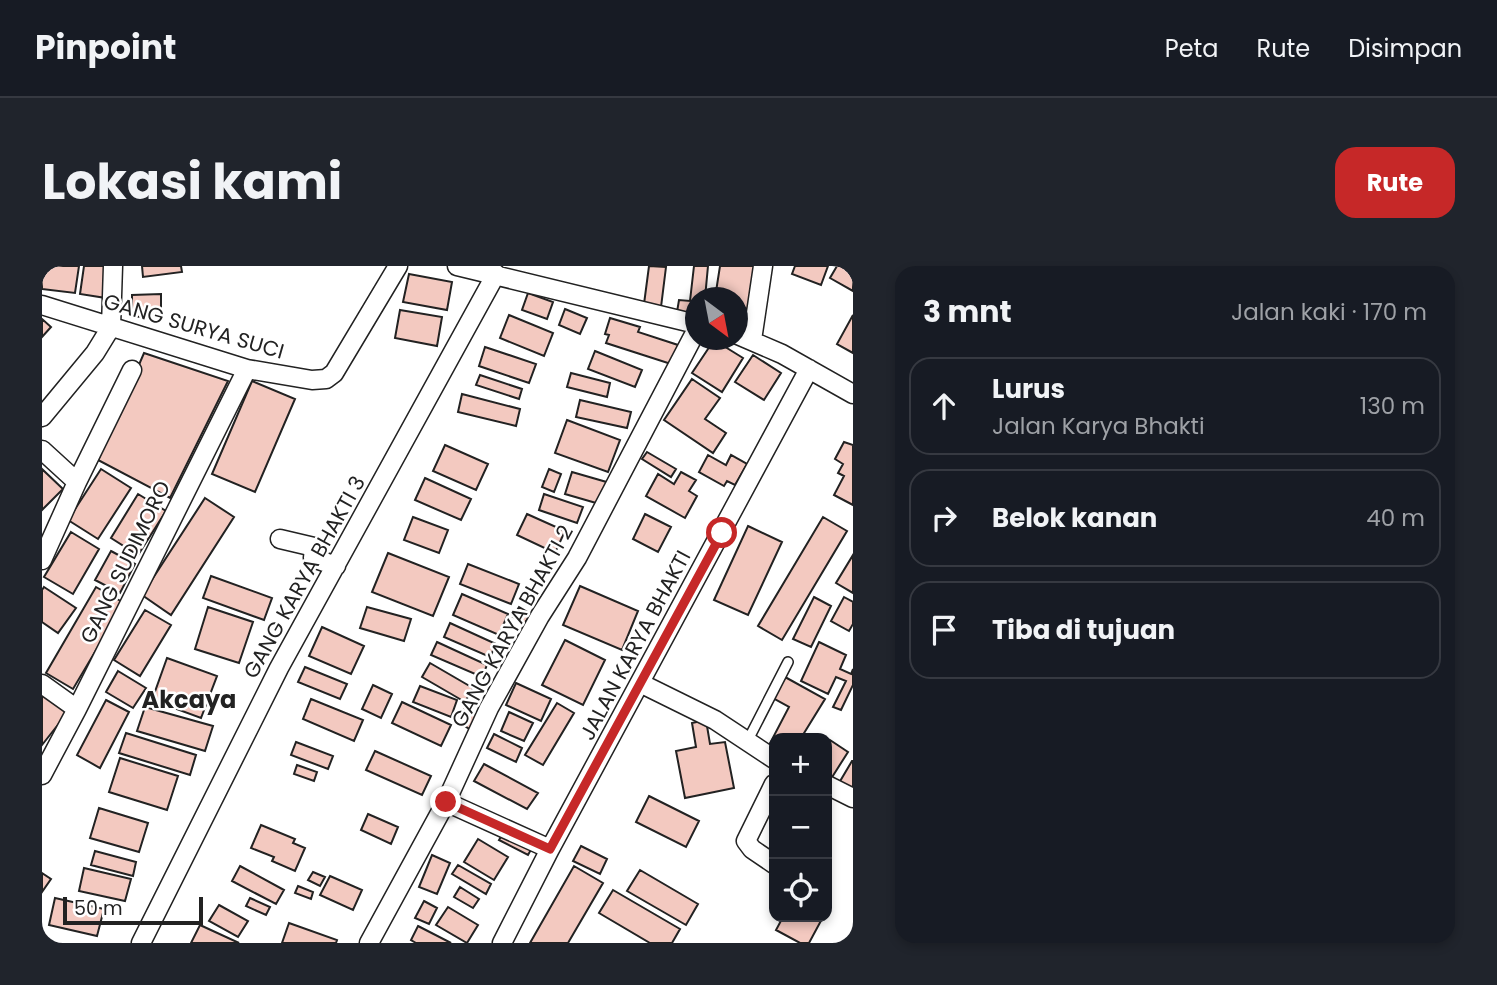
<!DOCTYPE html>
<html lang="id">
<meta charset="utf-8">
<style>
body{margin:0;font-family:Poppins,sans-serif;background:#20242c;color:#f1f3f6}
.controls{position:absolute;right:21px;bottom:21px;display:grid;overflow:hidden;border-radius:14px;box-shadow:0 4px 10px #0003}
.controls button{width:63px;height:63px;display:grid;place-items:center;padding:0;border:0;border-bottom:2px solid #363941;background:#171b24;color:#f1f3f6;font:35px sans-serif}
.compass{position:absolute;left:643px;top:21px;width:63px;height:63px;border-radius:50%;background:#171b24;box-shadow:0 4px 10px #0003;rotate:148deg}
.scale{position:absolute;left:21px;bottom:18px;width:140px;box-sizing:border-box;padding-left:7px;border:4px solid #222;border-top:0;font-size:19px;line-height:24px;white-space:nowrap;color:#222;-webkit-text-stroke:5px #fff;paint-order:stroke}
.stop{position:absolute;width:21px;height:21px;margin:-16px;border:5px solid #c62828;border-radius:50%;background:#fff}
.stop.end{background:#c62828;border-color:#fff;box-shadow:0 2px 7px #0008}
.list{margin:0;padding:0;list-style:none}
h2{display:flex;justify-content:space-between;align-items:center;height:91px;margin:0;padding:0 28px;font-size:30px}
h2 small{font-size:23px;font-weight:400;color:#9ea1a6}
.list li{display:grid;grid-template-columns:46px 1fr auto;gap:21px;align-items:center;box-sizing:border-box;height:98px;margin:0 14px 14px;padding:0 14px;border:2px solid #363941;border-radius:21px}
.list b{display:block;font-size:26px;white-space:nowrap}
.list p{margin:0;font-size:23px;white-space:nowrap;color:#9ea1a6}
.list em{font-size:23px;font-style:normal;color:#9ea1a6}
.icon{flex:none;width:38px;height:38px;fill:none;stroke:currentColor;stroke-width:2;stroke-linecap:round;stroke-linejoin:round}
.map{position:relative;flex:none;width:811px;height:677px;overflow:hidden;border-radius:21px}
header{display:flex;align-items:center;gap:42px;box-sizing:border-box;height:98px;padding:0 35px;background:#171b24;border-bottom:2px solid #363941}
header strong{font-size:33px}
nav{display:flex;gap:38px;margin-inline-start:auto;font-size:24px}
.intro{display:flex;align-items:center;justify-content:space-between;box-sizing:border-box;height:168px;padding:0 42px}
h1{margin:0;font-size:49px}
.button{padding:18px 32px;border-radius:21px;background:#c62828;color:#fff;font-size:24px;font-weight:700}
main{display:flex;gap:42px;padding:0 42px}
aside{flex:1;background:#171b24;border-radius:21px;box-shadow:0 4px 10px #0003}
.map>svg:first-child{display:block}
</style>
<header>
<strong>Pinpoint</strong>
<nav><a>Peta</a><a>Rute</a><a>Disimpan</a></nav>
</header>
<div class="intro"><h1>Lokasi kami</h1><a class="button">Rute</a></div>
<main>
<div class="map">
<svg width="811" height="677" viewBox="0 0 811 677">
<rect width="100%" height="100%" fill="#fff"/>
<!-- building -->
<path fill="#f3c9c0" stroke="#222" stroke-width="2" d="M0,0H37L33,27L0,23Z
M42,0H69L64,32L38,28Z
M100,0H139L140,6L101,11Z
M607,0L624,1L619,41L602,38Z
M652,0H666L663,32H654V51L635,46L637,34L648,35Z
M678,0H714L706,43L696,41V32H673Z
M753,0H786L779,19L750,8Z
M795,0H811V25L788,12Z
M367,8L410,16L405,44L361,36Z
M486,27L511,36L505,53L480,44Z
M119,28V50L90,51V29Z
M523,43L545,52L538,68L517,59Z
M358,44L400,51L395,80L353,72Z
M467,49L511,67L502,90L458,72Z
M811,49V87L795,78Z
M568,52L598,61L596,66L636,79L629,98L564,77L567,69L563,68Z
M0,53L9,61L0,71Z
M672,74L701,92L680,126L650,107Z
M443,81L494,98L487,117L437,100Z
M553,85L600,104L593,121L546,103Z
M102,87L186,115L128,232L56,194Z
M711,89L739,107L722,134L693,116Z
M529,107L568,117L565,131L525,121Z
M438,109L480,123L477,133L434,119Z
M650,113L678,132L663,153L684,167L671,187L622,154Z
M210,115L253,133L213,226L170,208Z
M420,128L478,143L474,160L416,146Z
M538,134L589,146L585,162L534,151Z
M525,154L578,174L566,206L513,187Z
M802,176L811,179V239L792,229L802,210L796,207L801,198L793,193Z
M403,179L446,198L434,224L391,205Z
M605,186L634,203L629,211L600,193Z
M666,189L684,199L689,189L705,198L693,219L685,215L682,220L657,206Z
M0,203L21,223L0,244Z
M59,203L89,222L56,273L26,254Z
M507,203L519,208L512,226L500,221Z
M530,206L568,217L561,239L523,228Z
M639,206L654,214L647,225L655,230L643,252L604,230L616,208L632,218Z
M383,212L429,233L419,254L373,234Z
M96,228L124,245L96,289L69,272Z
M502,228L541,241L535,257L497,244Z
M163,232L192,251L129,349L100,329Z
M485,248L523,265L513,287L475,269Z
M603,248L629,261L616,286L591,273Z
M371,251L406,264L397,287L362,274Z
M781,251L805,265L740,374L716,360Z
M706,260L740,276L706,349L672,334Z
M29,266L57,283L31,328L2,311Z
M69,285L93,298L78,327L53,314Z
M346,287L407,311L391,350L330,326Z
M811,289V327L794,317Z
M426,298L477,318L469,338L418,318Z
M169,310L230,332L222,354L161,332Z
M538,320L596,345L580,384L521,359Z
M2,321L34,342L16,367L0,356V324Z
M54,321L82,337L31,423L4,407Z
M420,328L466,348L457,369L411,349Z
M772,331L789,340L769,381L751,373Z
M802,331L811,336V358L807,365L789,355Z
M166,341L211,356L197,397L153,383Z
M325,341L369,353L362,375L318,362Z
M477,341L489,348L482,358L471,351Z
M103,344L129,359L98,410L72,394Z
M408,357L454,378L448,391L402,371Z
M280,361L322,380L309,408L267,390Z
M523,374L563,394L541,439L500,419Z
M395,376L445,399L440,411L389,389Z
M777,376L804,389L798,403L809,408L811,403V419L799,444L791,441L804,415L794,411L786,428L759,415Z
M125,392L175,410L159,452L110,434Z
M388,397L431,422L423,436L380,411Z
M263,401L305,418L298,433L256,416Z
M76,405L104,422L91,442L64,426Z
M743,411L783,433L759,472H732V487L725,483L747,441L731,432Z
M474,417L509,433L499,455L464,439Z
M331,419L350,428L339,452L320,443Z
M378,420L415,434L409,451L371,436Z
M0,426L26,446L0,479Z
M269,433L321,454L312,475L261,453Z
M64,434L87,446L58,502L35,489Z
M360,436L409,459L399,480L350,457Z
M515,437L532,447L501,499L483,489Z
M103,441L171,460L163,485L95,465Z
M423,442L437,451L429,464L415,455Z
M467,446L491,457L482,475L459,465Z
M664,454L668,478L683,476L692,522L643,532L634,485L654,481L650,457Z
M84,467L154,489L148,509L77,487Z
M452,468L480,482L474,496L445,482Z
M788,474L806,486L787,516L785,515V479Z
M254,476L291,490L286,503L249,489Z
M333,485L389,510L380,529L324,504Z
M78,492L136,510L125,544L67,526Z
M810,495H811V526L797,517Z
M442,498L496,527L485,543L432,515Z
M255,499L275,506L272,515L252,508Z
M607,530L657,555L644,581L594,556Z
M57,542L106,557L97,586L48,572Z
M326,548L356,561L349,578L319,564Z
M219,559L253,573L251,577L263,582L253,605L230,595L232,591L209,582Z
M463,564L491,580L486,589L457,574Z
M436,573L466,591L452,614L422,596Z
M539,580L565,593L558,608L531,595Z
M53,585L94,596L91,610L49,599Z
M390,589L408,597L395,628L377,621Z
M416,599L449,618L444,628L410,608Z
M198,600L242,624L234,638L190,615Z
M532,600L561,617L526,677H488Z
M42,602L89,613L83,635L37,625Z
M598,604L656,638L644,659L585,625Z
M271,606L283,611L278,620L266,614Z
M0,607L9,613L0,626Z
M288,610L320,624L311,644L278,629Z
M256,620L271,626L269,633L253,627Z
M418,621L437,633L431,642L412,631Z
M571,624L638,663L630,677H608L557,647Z
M13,632L62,643L55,670L7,659Z
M208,632L228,641L224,649L204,640Z
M382,635L395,642L387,658L373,652Z
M177,639L206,655L196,671L167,655Z
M406,641L436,659L425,677L394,659Z
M741,651H781L767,677H758L734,664Z
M247,657L295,674L294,677H240Z
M158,659L197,677H149Z
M376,660L409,677H374L369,674Z"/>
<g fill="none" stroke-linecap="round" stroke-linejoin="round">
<!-- service casing -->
<g stroke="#222" stroke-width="12">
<path id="service" d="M705,476L746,396"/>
</g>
<!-- minor casing -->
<g stroke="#222" stroke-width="21">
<path id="minor" d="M415,0L654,58
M0,39L205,103L270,114L284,113L292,107L356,0
M696,69L740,88L811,128
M710,74L721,0
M0,151L53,87L69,61L71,0
M0,184L35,216
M238,273L272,281L271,292L294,300
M0,294L35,216L90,104
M598,417L673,454L732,493
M0,418L35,443
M0,509L35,443L205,103
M732,518L704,575L710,583L732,598
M785,519L811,532
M404,536L508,583
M99,677L237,402L454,8
M327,677L404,536L447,442L498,350L535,292L654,65
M460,677L508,583L767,103"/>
</g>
<!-- service -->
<use href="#service" stroke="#fff" stroke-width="9"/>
<!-- minor -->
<use href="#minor" stroke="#fff" stroke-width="18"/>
</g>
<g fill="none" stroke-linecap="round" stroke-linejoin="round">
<!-- route -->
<path stroke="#c62828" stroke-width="9" d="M404,536L508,583L680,267"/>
</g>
<g text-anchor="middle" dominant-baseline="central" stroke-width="5" stroke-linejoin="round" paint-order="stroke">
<!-- street labels -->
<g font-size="21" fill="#222" stroke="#fff">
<text transform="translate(152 60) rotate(16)">GANG SURYA SUCI</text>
<text transform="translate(83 296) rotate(-64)">GANG SUDIMORO</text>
<text transform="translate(262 311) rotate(-61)">GANG KARYA BHAKTI 3</text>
<text transform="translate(470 360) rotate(-61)">GANG KARYA BHAKTI 2</text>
<text transform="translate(593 379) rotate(-62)">JALAN KARYA BHAKTI</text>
</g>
<!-- quarter labels -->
<g font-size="24" font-weight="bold" fill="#222" stroke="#fff">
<text x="147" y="433">Akcaya</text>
</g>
</g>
</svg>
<div class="controls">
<button>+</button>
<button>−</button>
<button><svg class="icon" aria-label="locate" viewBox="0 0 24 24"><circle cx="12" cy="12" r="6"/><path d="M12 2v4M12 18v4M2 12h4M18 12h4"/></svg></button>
</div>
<svg class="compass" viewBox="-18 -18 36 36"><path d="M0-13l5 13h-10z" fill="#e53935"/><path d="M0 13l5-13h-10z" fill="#9ea1a6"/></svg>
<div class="scale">50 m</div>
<div class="stop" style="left:680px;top:267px"></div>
<div class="stop end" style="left:404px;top:536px"></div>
</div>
<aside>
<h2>3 mnt<small>Jalan kaki · 170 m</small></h2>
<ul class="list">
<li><svg class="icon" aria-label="ahead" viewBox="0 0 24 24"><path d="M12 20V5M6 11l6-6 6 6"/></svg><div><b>Lurus</b><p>Jalan Karya Bhakti</p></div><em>130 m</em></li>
<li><svg class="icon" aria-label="right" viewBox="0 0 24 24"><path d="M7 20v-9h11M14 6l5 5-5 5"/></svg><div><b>Belok kanan</b></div><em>40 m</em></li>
<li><svg class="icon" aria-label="arrive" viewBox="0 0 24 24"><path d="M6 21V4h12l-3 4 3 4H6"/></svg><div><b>Tiba di tujuan</b></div></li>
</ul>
</aside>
</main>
